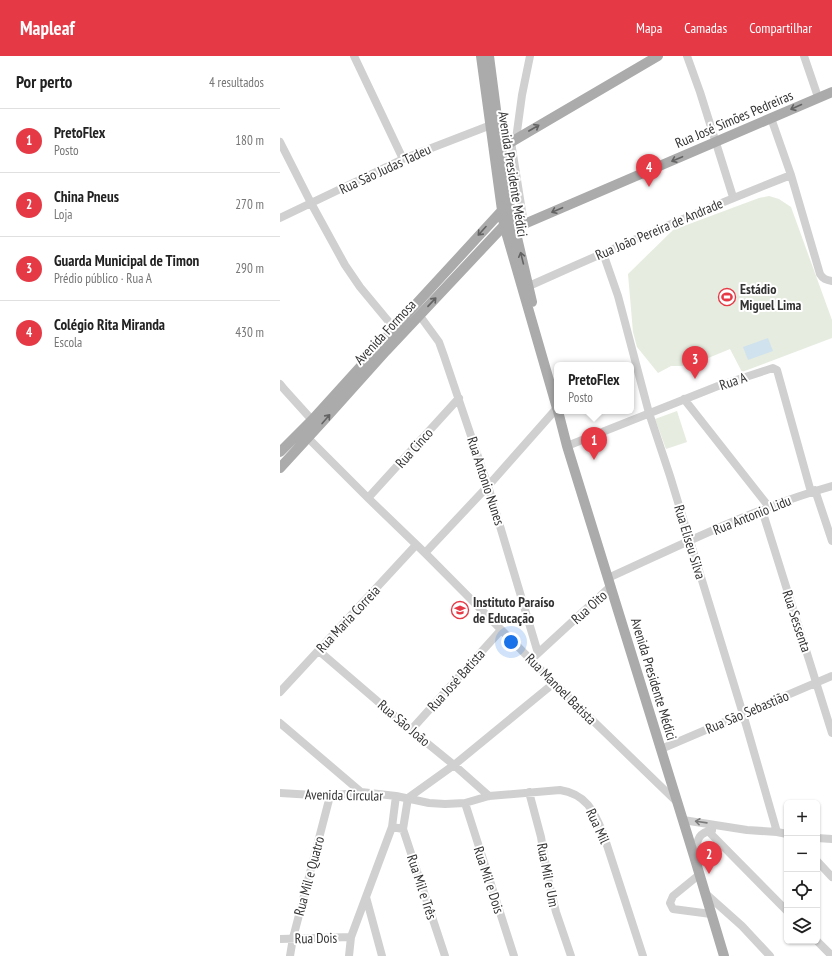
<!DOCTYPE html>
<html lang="pt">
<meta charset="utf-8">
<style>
body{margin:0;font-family:"PT Sans Narrow",sans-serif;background:#f2f2f2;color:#222}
.controls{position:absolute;right:12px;bottom:12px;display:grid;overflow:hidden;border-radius:6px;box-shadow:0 1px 3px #0004}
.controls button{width:36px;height:36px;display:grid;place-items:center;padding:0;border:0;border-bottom:1px solid #e0e0e0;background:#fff;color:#222;font:20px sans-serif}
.you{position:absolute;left:231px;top:586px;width:14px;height:14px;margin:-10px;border:3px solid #fff;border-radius:50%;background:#1a73e8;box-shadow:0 0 0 6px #1a73e833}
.badge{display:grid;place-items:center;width:26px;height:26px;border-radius:50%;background:#e63946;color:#fff;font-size:13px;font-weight:700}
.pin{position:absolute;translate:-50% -33px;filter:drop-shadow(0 1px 2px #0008)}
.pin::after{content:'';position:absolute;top:21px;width:14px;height:12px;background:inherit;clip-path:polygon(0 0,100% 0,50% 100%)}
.popup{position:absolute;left:274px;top:306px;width:80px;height:52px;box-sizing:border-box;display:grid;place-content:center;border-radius:6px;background:#fff;filter:drop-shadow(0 1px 3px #0005);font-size:13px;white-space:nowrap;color:#767676}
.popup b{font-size:15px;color:#222}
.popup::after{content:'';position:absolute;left:50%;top:100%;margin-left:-8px;border:8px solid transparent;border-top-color:#fff}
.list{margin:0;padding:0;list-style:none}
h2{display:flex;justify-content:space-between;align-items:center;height:52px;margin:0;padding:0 16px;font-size:17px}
h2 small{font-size:13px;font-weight:400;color:#767676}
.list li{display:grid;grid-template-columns:26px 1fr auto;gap:12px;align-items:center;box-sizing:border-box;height:64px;padding:0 16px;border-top:1px solid #e0e0e0}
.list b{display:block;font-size:15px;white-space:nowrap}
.list p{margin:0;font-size:13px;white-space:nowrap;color:#767676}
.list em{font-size:13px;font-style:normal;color:#767676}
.icon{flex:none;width:22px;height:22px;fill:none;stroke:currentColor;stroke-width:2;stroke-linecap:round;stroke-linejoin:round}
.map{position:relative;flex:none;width:552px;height:900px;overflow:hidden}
header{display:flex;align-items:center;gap:24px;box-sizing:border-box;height:56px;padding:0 20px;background:#e63946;color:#fff}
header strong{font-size:19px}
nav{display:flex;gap:22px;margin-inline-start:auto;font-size:14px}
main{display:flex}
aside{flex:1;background:#fff}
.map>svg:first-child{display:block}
</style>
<header>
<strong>Mapleaf</strong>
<nav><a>Mapa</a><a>Camadas</a><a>Compartilhar</a></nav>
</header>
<main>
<aside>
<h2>Por perto<small>4 resultados</small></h2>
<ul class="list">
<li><span class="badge">1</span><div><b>PretoFlex</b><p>Posto</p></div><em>180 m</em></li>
<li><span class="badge">2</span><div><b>China Pneus</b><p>Loja</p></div><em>270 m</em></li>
<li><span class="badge">3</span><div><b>Guarda Municipal de Timon</b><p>Prédio público · Rua A</p></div><em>290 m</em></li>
<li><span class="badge">4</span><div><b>Colégio Rita Miranda</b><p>Escola</p></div><em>430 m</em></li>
</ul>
</aside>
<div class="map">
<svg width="552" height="900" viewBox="0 0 552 900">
<rect width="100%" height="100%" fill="#fff"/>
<!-- green -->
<path fill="#e6ecdf" d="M489,140L499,143L511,151L552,264V282L462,316L450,293L421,305L401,310H391L378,317L357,291L353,276L348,218L393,174L479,142Z
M397,355L407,386L386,393L375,363Z"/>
<!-- water -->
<path fill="#cfe2ee" d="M488,282L493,295L468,304L463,291Z"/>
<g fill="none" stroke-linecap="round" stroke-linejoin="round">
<!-- minor -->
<path stroke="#d0d0d0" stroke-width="8" d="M74,0L123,103
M407,0L420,36L453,141
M524,0L538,41
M491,62L511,119L540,218C543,223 546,224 552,225
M236,83L242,39L250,0
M0,86L31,147L65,209L80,231L114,272
M231,86L244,168
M0,162L123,103L211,69
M323,197L338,240L369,357L390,420L463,658L497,776
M249,230C336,191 422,154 511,119
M140,260L159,286L164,300L208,430L258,597
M0,328L4,333L32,364
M404,343L489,451
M28,382L88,442L145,497L274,627L398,747
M287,390L438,330L493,312L497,314L531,436
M535,434L552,485
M88,442L179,342
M482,454L552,677
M145,497L208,430L277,352
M328,522C401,489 474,452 552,430
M39,595L131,674L174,709L209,740
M255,600L331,530
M0,636L136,489
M0,667L81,736
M131,674L221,574
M381,693L552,620
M249,736L261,781L268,823L276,856L291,900
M0,737L50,740L81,736L116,740L149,747L165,748L185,747L209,740L280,734C306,738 314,755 323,777L363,900
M128,742L174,709L274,627
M185,747L234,900
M403,764L467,774L497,776L507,778
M112,771L123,773L165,900
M123,773L128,742
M428,775L507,855
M537,782L552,783
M414,800C418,785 416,778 432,774
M537,805L552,821
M420,818L393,840L390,847L393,853L431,858
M425,837L462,870L490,900
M86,841L102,900
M0,883L71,881
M537,885L552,900
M10,900L13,882L50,740
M69,900L71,881L112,771L116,740"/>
<!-- major -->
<path stroke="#ababab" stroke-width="10" d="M201,0L224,169L277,352
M209,0L221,92L229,147L252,246
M221,92L378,0
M235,172L552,36
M278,355L287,390L414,800L444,900
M0,396L32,364L100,289L114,272L229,147
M0,412L44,364L106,295L232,161"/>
</g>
<!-- one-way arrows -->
<defs><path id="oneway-shaft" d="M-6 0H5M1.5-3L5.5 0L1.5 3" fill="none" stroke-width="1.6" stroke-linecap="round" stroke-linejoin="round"/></defs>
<g stroke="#636363">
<use href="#oneway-shaft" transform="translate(516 51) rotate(156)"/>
<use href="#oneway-shaft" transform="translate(254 72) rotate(-30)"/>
<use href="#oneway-shaft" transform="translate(397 103) rotate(157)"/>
<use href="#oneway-shaft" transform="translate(277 154) rotate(157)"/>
<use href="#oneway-shaft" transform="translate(202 175) rotate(132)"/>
<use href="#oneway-shaft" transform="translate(242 202) rotate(-104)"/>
<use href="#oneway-shaft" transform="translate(152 246) rotate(-47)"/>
<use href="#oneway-shaft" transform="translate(46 363) rotate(-49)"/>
</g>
<use stroke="#7a7a7a" href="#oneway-shaft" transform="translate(421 766) rotate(-172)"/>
<!-- icons -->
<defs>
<g id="stadium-ring" transform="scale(0.9)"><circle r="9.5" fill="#fff" stroke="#e63946" stroke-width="1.5"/><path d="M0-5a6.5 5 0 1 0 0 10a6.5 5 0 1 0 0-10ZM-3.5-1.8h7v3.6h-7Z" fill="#e63946"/></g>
<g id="school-ring" transform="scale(0.9)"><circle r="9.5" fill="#fff" stroke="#e63946" stroke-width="1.5"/><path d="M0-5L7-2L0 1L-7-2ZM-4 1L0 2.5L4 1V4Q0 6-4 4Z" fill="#e63946"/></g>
</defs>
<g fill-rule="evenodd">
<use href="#stadium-ring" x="447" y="241"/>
<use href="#school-ring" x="180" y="554"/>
</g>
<g text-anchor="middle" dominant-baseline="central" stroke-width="4" stroke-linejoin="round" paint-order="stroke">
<!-- street labels -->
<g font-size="14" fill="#333" stroke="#fff">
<text transform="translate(454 63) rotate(-23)">Rua José Simões Pedreiras</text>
<text transform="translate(105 113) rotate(-25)">Rua São Judas Tadeu</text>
<text transform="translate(233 118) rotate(81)">Avenida Presidente Médici</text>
<text transform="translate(379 173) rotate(-23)">Rua João Pereira de Andrade</text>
<text transform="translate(105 276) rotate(-47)">Avenida Formosa</text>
<text transform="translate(453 325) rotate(-19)">Rua A</text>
<text transform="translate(134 392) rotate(-48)">Rua Cinco</text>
<text transform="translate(206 425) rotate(72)">Rua Antonio Nunes</text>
<text transform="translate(472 459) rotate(-22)">Rua Antonio Lidu</text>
<text transform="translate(410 486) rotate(73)">Rua Eliseu Silva</text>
<text transform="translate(309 551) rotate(-42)">Rua Oito</text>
<text transform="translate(68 563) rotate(-47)">Rua Maria Correia</text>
<text transform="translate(517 565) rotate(72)">Rua Sessenta</text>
<text transform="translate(374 623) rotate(73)">Avenida Presidente Médici</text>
<text transform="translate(176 624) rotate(-48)">Rua José Batista</text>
<text transform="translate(281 633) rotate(45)">Rua Manoel Batista</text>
<text transform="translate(467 656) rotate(-23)">Rua São Sebastião</text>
<text transform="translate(124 667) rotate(40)">Rua São João</text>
<text transform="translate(64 739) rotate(1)">Avenida Circular</text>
<text transform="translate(318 770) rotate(65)">Rua Mil</text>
<text transform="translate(268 819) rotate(79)">Rua Mil e Um</text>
<text transform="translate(29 820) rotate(-75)">Rua Mil e Quatro</text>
<text transform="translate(209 824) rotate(72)">Rua Mil e Dois</text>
<text transform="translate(142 831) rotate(72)">Rua Mil e Três</text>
<text transform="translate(36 882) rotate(-1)">Rua Dois</text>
</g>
<!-- poi labels -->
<g font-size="14" font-weight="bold" fill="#333" stroke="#fff" text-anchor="start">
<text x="460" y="233">Estádio<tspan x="460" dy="16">Miguel Lima</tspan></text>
<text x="193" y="546">Instituto Paraíso<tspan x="193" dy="16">de Educação</tspan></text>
</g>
</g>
</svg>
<div class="controls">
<button>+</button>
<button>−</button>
<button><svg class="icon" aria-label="locate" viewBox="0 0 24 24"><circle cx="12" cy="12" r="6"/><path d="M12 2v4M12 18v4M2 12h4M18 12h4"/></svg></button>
<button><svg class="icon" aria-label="layers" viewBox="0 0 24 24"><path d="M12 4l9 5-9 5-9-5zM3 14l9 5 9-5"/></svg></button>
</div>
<div class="you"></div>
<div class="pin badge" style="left:314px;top:404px">1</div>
<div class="popup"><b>PretoFlex</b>Posto</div>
<div class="pin badge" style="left:429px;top:818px">2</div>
<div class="pin badge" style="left:415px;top:323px">3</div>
<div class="pin badge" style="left:369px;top:131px">4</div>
</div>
</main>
